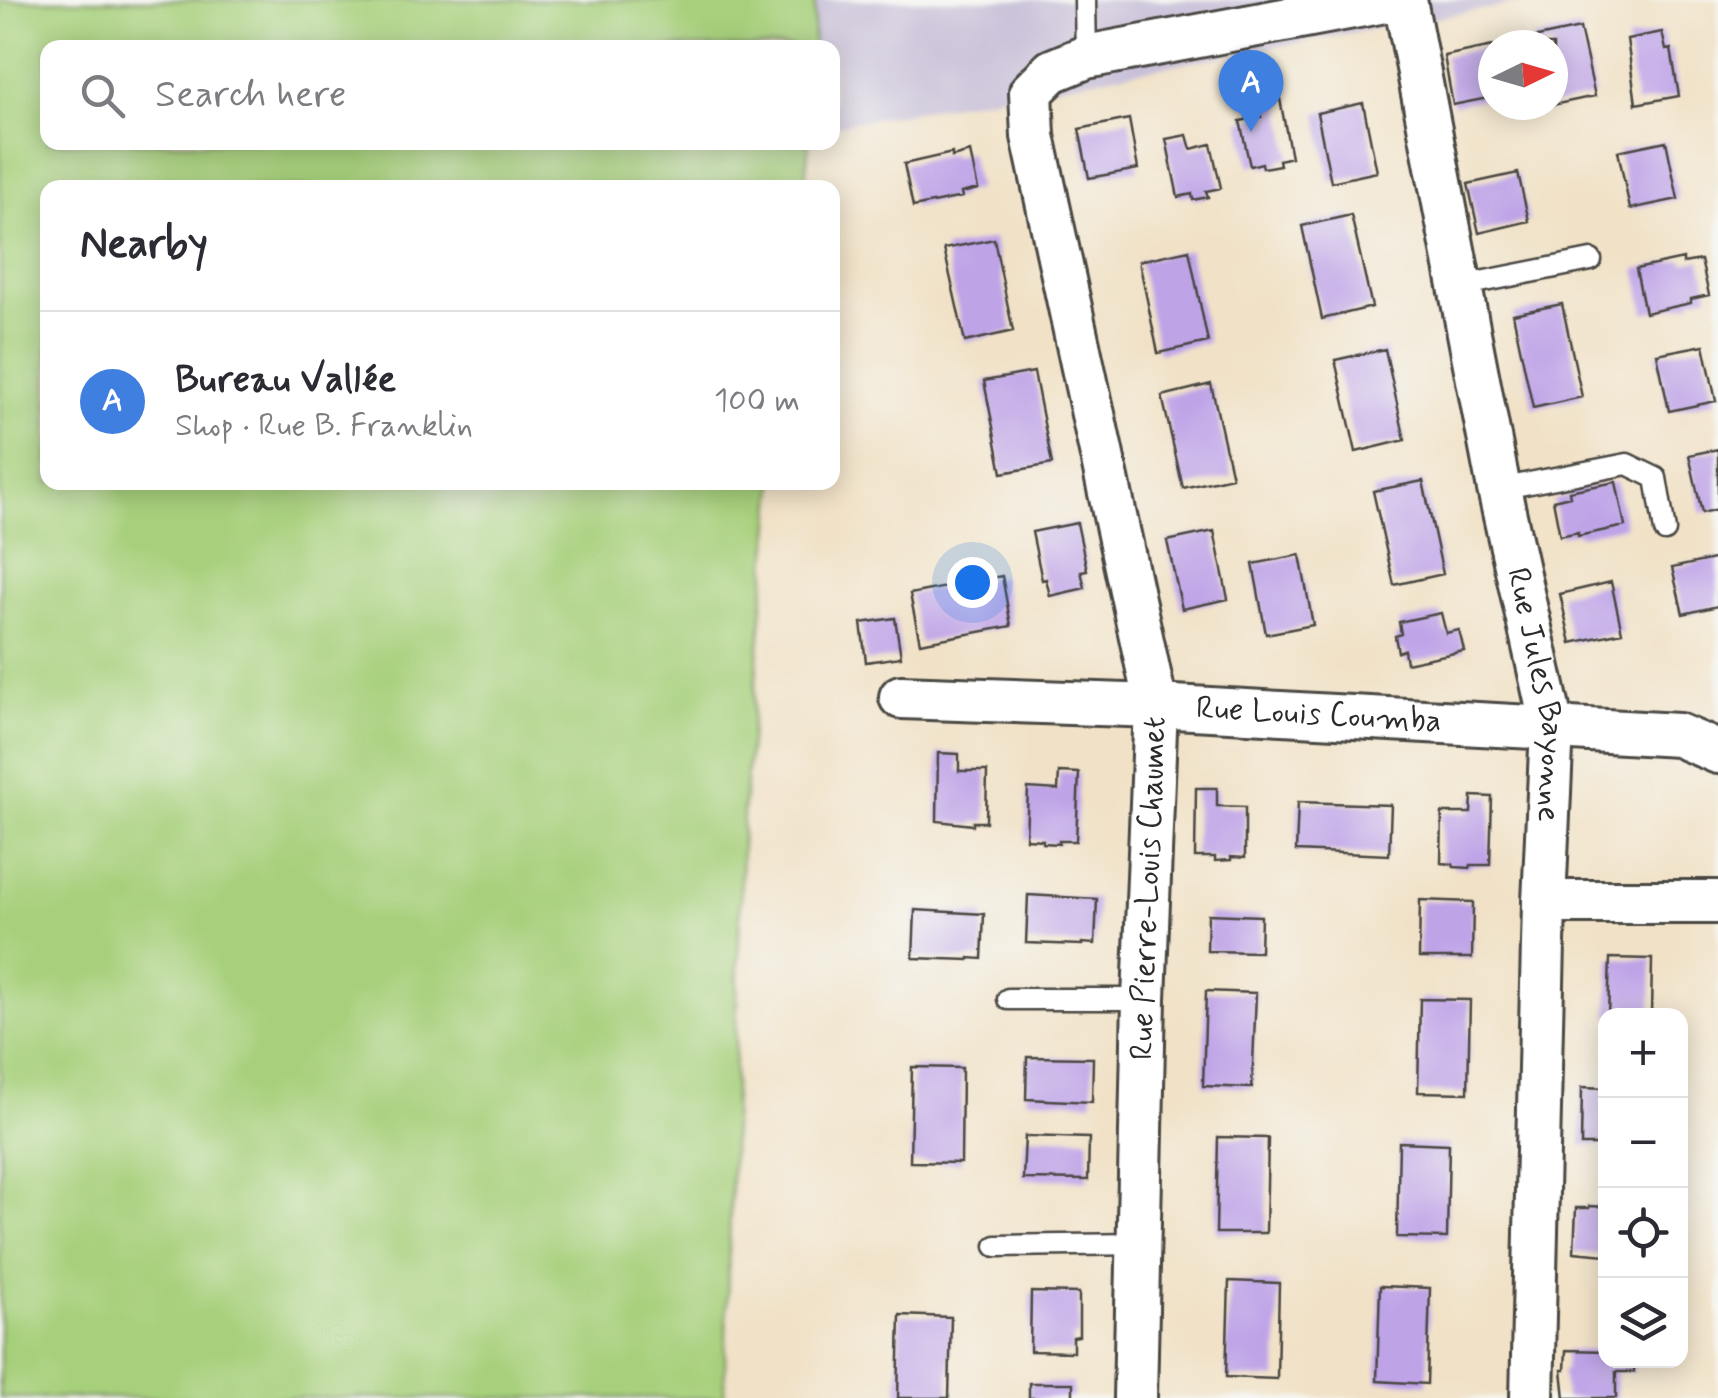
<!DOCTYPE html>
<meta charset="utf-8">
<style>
body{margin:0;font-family:Mynerve,sans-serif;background:#f2f2f3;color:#2b2b33}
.controls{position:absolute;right:30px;bottom:30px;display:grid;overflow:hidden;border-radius:20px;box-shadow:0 5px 25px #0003}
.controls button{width:90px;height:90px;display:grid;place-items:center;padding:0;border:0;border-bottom:2px solid #e1e1e2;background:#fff;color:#2b2b33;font:50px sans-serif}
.compass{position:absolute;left:1478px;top:30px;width:90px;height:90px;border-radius:50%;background:#fff;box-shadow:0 5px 25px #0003;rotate:85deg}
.you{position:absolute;left:972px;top:582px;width:35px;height:35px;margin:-25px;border:8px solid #fff;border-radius:50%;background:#1a73e8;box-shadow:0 0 0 15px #1a73e833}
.badge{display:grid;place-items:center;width:65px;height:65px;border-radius:50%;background:#1a73e8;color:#fff;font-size:32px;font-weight:700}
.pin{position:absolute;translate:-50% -82px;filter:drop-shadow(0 2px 5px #0008)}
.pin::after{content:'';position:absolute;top:52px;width:35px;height:30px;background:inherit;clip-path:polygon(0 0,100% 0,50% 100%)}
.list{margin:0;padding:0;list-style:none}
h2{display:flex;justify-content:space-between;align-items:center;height:130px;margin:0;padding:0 40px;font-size:42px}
h2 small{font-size:32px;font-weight:400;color:#7c7c81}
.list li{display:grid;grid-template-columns:65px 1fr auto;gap:30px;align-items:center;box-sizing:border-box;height:180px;padding:0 40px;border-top:2px solid #e1e1e2}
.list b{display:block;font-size:38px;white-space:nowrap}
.list p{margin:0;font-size:32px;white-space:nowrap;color:#7c7c81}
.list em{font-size:32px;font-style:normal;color:#7c7c81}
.icon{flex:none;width:55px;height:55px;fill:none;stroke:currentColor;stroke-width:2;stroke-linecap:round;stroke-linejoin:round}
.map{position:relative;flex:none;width:1718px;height:1398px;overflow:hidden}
.search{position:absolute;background:#fff;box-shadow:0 5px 25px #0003;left:40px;top:40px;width:800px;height:110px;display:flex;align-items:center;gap:25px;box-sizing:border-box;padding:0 35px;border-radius:20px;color:#7c7c81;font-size:38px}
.panel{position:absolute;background:#fff;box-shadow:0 5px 25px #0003;left:40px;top:180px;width:800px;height:310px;border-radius:20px}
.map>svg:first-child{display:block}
</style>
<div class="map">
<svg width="1718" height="1398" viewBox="0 0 1718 1398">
<rect width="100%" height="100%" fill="#f6f6f2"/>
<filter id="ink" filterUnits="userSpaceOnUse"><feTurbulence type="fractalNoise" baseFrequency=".01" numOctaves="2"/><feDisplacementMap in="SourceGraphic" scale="20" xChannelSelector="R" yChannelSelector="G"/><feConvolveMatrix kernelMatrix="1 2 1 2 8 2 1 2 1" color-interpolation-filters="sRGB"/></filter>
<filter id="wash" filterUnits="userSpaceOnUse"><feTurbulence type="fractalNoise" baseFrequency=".0048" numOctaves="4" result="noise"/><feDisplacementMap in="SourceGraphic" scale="40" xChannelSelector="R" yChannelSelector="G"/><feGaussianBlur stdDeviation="2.25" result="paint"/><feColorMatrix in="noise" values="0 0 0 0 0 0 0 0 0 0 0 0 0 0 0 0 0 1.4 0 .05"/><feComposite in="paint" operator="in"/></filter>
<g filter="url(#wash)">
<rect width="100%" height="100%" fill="#f1e2c7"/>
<!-- industrial -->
<path fill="#c8bfd8" d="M815,0H1536L833,126L832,48H813Z"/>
<!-- green -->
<path fill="#a7d07b" stroke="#697e53" stroke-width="2.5" d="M0,0H815L813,47L48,48V142L809,143L804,187L48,188V482L775,483L743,813L724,1398H0Z"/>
<g id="blocks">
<!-- building -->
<path fill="#bea3e7" d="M1580,28L1595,96L1553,105V45H1535L1533,38Z
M1662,32L1666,50L1671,49L1679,96L1636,104L1627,39Z
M1493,46V97L1453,105L1444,56Z
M1280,99L1291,157L1279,160L1280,165L1263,168L1262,163L1250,166L1240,121L1261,117L1258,104Z
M1363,103L1377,172L1331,182L1317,113Z
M1129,119L1138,169L1089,178L1079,129Z
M1187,135L1191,149L1211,144L1221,188L1206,191L1208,197L1193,200L1192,194L1178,197L1166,139Z
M1666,141L1678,199L1630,209L1618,151Z
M970,152L978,189L961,193L962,197L913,207L904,164L952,153V157Z
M1518,173L1529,221L1479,233L1468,184Z
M1351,215L1372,307L1322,319L1302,226Z
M994,239L1013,331L965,342L944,249Z
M1189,250L1208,342L1158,353L1139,261Z
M1683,259V263L1701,260L1709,295L1691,299V303L1645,313L1636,269Z
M1562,304L1582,397L1533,408L1513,314Z
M1704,345L1716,401L1669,411L1657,354Z
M1385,349L1405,440L1356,452L1335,360Z
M1034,372L1052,464L1002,473L984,381Z
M1211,384L1232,477L1183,488L1162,396Z
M1718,449V509L1702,513L1689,455Z
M1423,481L1443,574L1394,585L1373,491Z
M1616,482L1625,526L1578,536V532L1560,536L1553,500L1570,496L1569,491Z
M1077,523L1087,570L1081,571L1085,588L1050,596L1046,579L1042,580L1032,532Z
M1214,531L1228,599L1182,609L1167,541Z
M1300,555L1313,625L1266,634L1253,564Z
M1718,558V606L1683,614L1672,568Z
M1002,576L1011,626L920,643L910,594Z
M1611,582L1622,632L1571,643L1560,594Z
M1441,613L1446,633L1459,630L1464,651L1406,663L1404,650L1398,652L1395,636L1401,634L1399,622Z
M895,618L901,657L866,662L861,623Z
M938,753L959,754V771H987L986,822H973V825L937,821Z
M1059,772L1079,773L1076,841H1059V844L1043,843V840L1026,839L1028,788L1058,790Z
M1196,788H1217V806L1245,807V858L1231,857V860L1215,861V857H1195Z
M1472,796L1492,797L1490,865H1471L1470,868L1454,867L1453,864L1441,863L1442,813H1471Z
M1298,802L1391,805L1389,855L1296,851Z
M1028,895L1097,899L1095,944L1082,943V945L1026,943Z
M1420,900L1473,902L1472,958H1419Z
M915,910L984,914L982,959L969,958V960L913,958Z
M1208,914L1261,916L1260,952L1207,951Z
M1610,958L1652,959L1651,1016H1608Z
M1206,991L1256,993L1252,1088L1203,1086Z
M1420,999L1470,1000L1468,1093L1418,1092Z
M1027,1057L1093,1058L1092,1102L1026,1099Z
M912,1067L962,1068L961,1163L910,1162Z
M1582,1087L1606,1088V1145H1581Z
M1025,1136L1089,1138L1088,1180L1023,1179Z
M1218,1137L1268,1138L1266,1233H1216Z
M1399,1142L1449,1144L1447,1238L1397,1237Z
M1589,1206L1606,1207V1255L1574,1252L1576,1208H1589Z
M1229,1281L1279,1283L1277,1379L1226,1377Z
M1380,1286L1430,1288L1427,1384L1377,1381Z
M1031,1292L1079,1293V1336L1073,1337V1352L1030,1351Z
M900,1315L951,1317L949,1398H898Z
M1566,1350L1606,1351V1360H1634V1372H1616V1398H1565L1562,1370H1565Z
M1029,1383H1073V1398H1029Z"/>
</g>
</g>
<g filter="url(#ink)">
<use href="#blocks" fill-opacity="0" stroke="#494642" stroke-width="2.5"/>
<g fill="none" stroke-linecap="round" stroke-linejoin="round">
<!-- lane casing -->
<g stroke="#494642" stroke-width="25">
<path id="lane" d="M1085,0L1086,57
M1460,286L1591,260
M1499,489L1627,464L1656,478L1665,531
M1008,999H1144
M996,1246L1140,1244"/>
</g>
<!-- street casing -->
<g stroke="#494642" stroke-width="48">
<g id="street">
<path id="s1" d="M1405,0L1499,489L1552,727L1544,902L1532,1398"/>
<path id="s2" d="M901,697L1156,706L1678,735L1718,752"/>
<path d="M1544,902H1718"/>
<path id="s3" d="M1135,1398L1144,999L1156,706L1033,136L1031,92L1052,71L1086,57L1390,0"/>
</g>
</g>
<!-- lane -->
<use href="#lane" stroke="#fff" stroke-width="20"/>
<!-- street -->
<use href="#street" stroke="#fff" stroke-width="42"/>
</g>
</g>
<g text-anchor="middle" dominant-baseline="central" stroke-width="8" stroke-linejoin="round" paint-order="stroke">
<!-- street labels -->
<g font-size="32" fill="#2b2b2b" stroke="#f6f6f2">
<text stroke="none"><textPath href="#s1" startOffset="708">Rue Jules Bayonne</textPath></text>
<text stroke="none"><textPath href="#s2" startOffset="418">Rue Louis Coumba</textPath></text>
<text stroke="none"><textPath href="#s3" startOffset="510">Rue Pierre-Louis Chaumet</textPath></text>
</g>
</g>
</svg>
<div class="controls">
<button>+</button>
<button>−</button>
<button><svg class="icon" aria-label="locate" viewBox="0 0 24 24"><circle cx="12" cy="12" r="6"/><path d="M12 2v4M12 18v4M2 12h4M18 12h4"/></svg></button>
<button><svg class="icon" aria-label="layers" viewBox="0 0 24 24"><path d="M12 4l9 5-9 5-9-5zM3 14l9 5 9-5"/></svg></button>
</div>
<svg class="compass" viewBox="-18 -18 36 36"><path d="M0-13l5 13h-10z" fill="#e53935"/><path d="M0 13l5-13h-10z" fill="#7c7c81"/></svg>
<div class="you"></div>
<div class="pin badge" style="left:1251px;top:132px;background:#3f7fe0">A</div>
<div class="search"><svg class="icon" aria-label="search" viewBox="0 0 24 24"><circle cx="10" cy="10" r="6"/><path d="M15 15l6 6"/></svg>Search here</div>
<section class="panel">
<h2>Nearby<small></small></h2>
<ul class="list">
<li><span class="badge" style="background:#3f7fe0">A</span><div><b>Bureau Vallée</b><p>Shop · Rue B. Franklin</p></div><em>100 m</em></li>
</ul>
</section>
</div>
